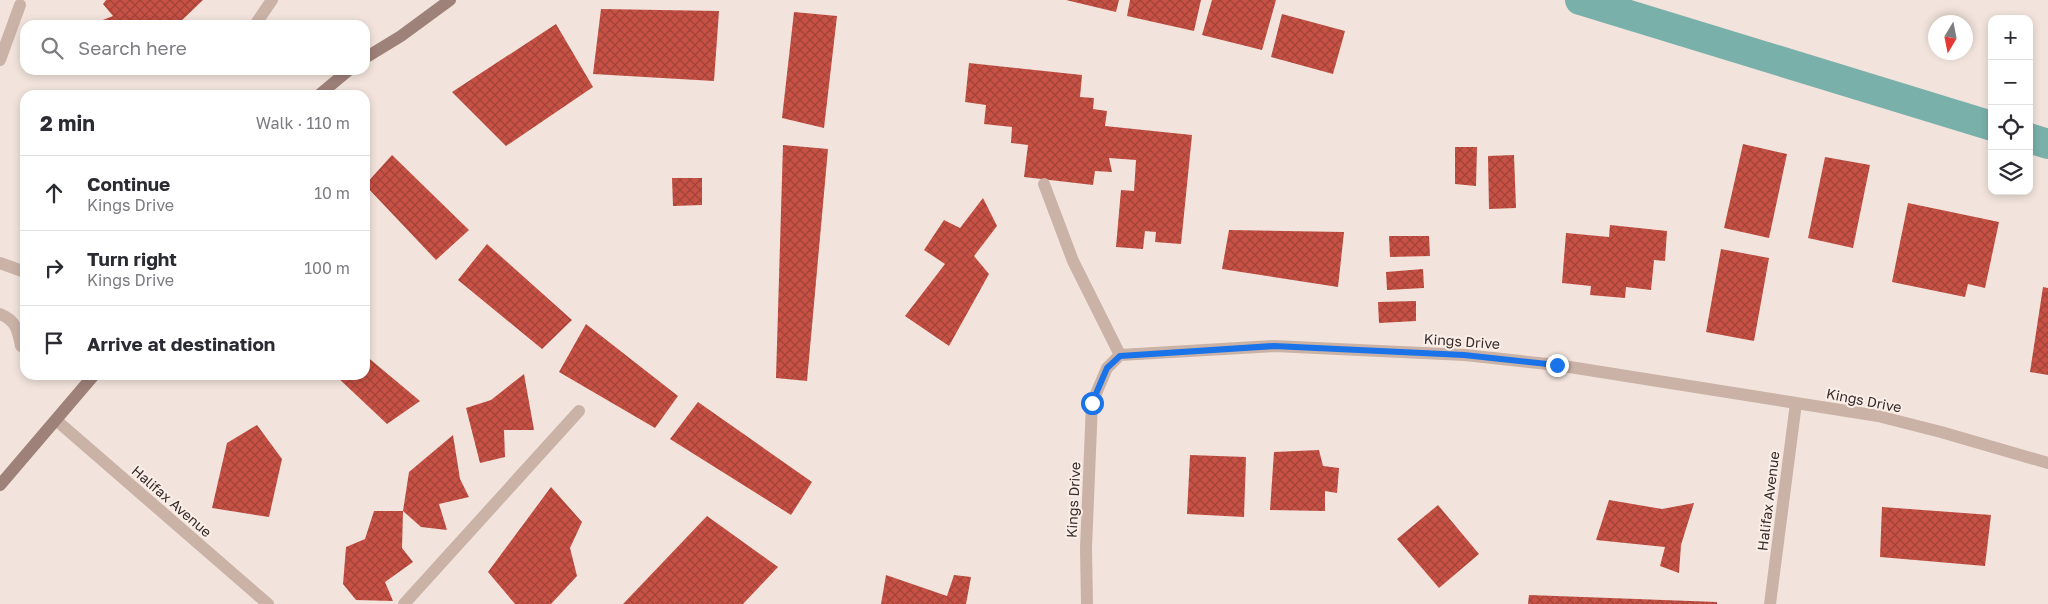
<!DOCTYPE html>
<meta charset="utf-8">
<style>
body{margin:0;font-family:"Golos Text",sans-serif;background:#f2f2f3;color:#2b2b33}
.controls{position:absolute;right:15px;top:15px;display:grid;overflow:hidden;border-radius:10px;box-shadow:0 2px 8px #0003}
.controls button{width:45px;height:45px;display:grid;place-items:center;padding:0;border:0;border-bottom:1px solid #e1e1e2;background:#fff;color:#2b2b33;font:25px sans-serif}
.compass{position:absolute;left:1928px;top:15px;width:45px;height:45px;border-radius:50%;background:#fff;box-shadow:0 2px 8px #0003;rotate:190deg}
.stop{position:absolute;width:15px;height:15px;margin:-11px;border:4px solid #1a73e8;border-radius:50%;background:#fff}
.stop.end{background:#1a73e8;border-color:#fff;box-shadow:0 1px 5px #0008}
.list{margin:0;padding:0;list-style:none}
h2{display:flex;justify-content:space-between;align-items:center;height:65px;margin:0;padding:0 20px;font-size:21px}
h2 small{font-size:16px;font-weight:400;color:#7c7c81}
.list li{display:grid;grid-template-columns:32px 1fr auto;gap:15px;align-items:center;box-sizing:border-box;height:75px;padding:0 20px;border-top:1px solid #e1e1e2}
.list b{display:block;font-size:19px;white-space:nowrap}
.list p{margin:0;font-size:16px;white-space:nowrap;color:#7c7c81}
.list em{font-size:16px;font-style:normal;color:#7c7c81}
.icon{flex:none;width:28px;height:28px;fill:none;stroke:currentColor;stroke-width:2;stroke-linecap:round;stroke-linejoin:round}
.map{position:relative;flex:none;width:2048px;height:604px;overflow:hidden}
.search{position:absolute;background:#fff;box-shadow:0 2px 8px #0003;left:20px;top:20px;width:350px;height:55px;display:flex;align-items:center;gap:12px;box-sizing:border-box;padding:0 18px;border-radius:15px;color:#7c7c81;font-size:19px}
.panel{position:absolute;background:#fff;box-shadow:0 2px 8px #0003;left:20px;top:90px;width:350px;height:290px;border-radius:15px}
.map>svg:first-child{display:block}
</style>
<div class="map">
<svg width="2048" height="604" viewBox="0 0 2048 604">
<defs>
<pattern id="building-cross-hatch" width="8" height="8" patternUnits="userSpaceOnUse" patternTransform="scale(1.25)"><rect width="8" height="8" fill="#c75144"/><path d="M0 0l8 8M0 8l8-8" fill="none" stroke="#a24339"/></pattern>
</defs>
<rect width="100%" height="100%" fill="#f2e4dc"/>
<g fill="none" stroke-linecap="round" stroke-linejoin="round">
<!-- canal -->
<path stroke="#7ab0aa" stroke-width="30" d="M1580,0L1992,126
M2029,138L2048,144"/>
</g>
<!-- building -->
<path fill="url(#building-cross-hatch)" d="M106,0H203L177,25H90L113,16L103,4Z
M1066,0H1119L1116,12Z
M1130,0H1201L1194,31L1127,16Z
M1212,0H1276L1262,50L1202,35Z
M601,9L719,11L714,81L593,74Z
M794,12L837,16L824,128L782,118Z
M1282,14L1345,31L1333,74L1271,57Z
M556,24L593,87L506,146L452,92Z
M969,63L1082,75L1080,97L1094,98L1093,109L1107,111L1105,126L1192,135L1181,244L1155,242L1156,232L1145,231L1143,249L1116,247L1121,190L1134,191L1136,160L1109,158L1112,172L1095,171L1093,185L1024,177L1028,145L1011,143L1012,127L984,124L986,105L965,102Z
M1743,144L1787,154L1769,238L1724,228Z
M783,145L828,149L807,381L776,378Z
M1455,147H1477L1476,186L1455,184Z
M392,155L469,230L436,260L365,185Z
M1514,155L1516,208L1489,209L1488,156Z
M1825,157L1870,165L1853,248L1808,238Z
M672,178H702V205L673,206Z
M983,198L997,226L974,256L989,274L949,346L905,316L945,264L924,250L944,220L960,228Z
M1908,203L1999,222L1985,288L1968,284L1965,297L1892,282Z
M1610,225L1667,231L1665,261L1654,260L1651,290L1626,287L1625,298L1590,295L1591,286L1562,283L1566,233L1609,237Z
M1229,230L1344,232L1338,287L1222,269Z
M1389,236H1429L1430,256L1390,257Z
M487,244L572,320L542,349L458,280Z
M1721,249L1769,258L1754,341L1706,332Z
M1423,269L1424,288L1387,290L1386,272Z
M2043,287L2048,288V375L2030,372Z
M1416,301V321L1379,323L1378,302Z
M586,324L678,396L655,428L559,372Z
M365,355L420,401L387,424L335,375H365Z
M524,374L534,430H504L505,457L480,463L466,408L491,400Z
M698,402L812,482L791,515L670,439Z
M257,425L282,459L269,517L212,508L227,443Z
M453,435L460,479L469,497L439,504L447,530L421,527L403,511L409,472Z
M1319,450L1323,466L1339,468L1337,493L1325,491V511L1270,510L1274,452Z
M1190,455L1246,457L1244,517L1187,514Z
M551,487L582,522L570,548L577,576L551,604H515L488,572Z
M1609,500L1662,509L1694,503L1681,545L1679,573L1660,566L1665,547L1596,540Z
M1438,505L1479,554L1439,588L1397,539Z
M1882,507L1991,515L1985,566L1880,557Z
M374,511H403L402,548L413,562L385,582L393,601L356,600L343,584L346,547L365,539Z
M707,516L778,567L743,604H623Z
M886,575L947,596L954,575L971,577L966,604H881Z
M1529,595L1717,602V604H1528Z"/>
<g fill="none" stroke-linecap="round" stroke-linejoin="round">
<!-- service -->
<path stroke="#cbb2a7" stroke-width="12" d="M255,25L272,0
M0,60L20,5
M0,314C16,320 18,331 21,346"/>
<!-- minor -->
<path stroke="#cbb2a7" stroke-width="12" d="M1044,184L1073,261L1120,355
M0,263L25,272
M56,420L268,604
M404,604L579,411
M1087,604L1086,548L1092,403L1107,368L1120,355L1274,346L1465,355L1557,365L1878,416L1941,432L2048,463
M1770,604L1796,403"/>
<!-- secondary -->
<path stroke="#9e8179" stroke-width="12" d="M365,58L401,36L450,0
M319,95L349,70
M0,485L94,375"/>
</g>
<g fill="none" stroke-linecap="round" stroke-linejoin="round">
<!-- route -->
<path stroke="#1a73e8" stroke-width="6" d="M1092,403L1107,368L1120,356L1274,346L1464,355L1557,365"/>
</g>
<g text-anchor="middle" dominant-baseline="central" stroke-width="4" stroke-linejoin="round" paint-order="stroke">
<!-- street labels -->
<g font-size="14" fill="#372a28" stroke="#faefe8">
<text transform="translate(1462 341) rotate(4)">Kings Drive</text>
<text transform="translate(1864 400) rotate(11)">Kings Drive</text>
<text transform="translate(1073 500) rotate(-87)">Kings Drive</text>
<text transform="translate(172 501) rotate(41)">Halifax Avenue</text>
<text transform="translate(1768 501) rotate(-83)">Halifax Avenue</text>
</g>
</g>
</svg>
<div class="controls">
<button>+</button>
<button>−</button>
<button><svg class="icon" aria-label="locate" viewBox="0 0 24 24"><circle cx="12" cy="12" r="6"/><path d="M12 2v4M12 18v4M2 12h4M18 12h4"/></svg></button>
<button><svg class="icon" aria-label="layers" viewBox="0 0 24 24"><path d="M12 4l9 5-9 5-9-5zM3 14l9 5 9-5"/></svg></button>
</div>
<svg class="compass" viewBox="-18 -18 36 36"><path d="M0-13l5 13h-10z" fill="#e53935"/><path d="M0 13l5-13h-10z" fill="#7c7c81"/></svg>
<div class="stop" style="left:1092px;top:403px"></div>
<div class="stop end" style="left:1557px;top:365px"></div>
<div class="search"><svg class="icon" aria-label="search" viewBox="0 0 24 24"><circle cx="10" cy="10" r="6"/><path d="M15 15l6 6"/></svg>Search here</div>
<section class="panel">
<h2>2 min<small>Walk · 110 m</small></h2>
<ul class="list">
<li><svg class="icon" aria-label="ahead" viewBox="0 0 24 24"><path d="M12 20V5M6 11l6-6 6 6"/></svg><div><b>Continue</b><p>Kings Drive</p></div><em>10 m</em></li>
<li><svg class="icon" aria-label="right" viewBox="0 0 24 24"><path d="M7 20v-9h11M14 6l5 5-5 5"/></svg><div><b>Turn right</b><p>Kings Drive</p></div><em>100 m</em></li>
<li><svg class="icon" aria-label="arrive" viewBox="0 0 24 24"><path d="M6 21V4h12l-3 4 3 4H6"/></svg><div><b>Arrive at destination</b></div></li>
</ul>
</section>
</div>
